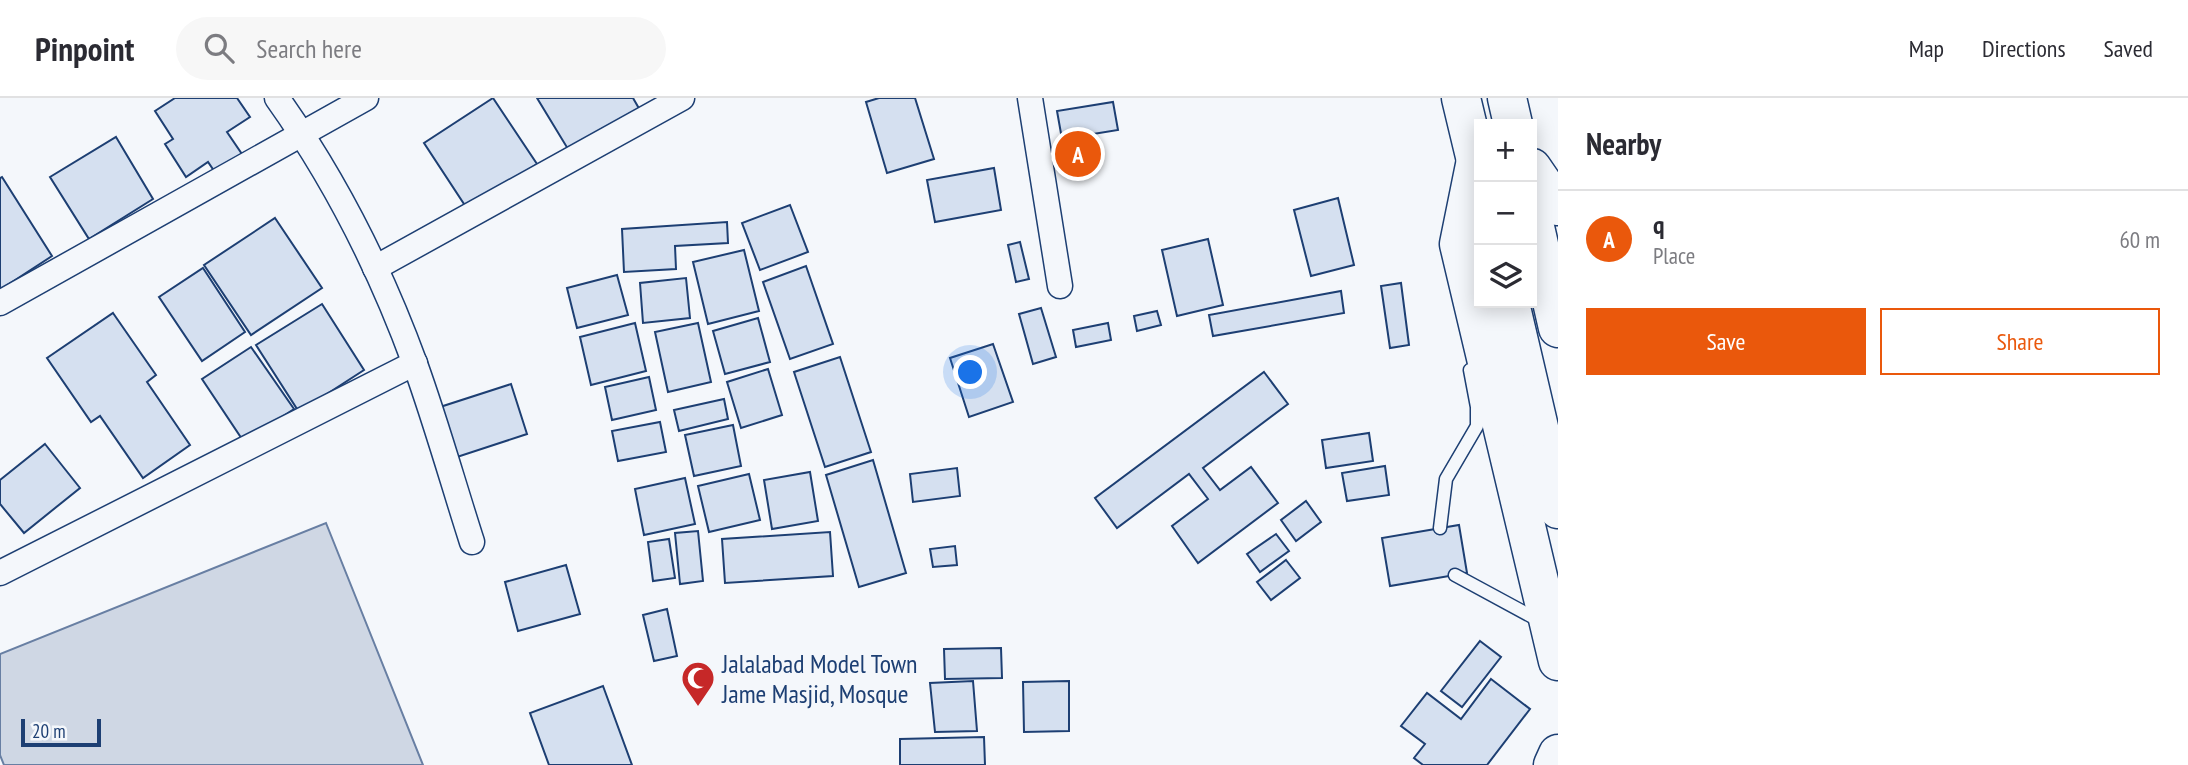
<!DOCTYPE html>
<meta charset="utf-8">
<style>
body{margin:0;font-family:"PT Sans Narrow",sans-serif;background:#f7f7f7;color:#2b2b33}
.controls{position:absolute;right:21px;top:21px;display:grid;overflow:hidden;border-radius:0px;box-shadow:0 4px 18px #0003}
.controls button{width:63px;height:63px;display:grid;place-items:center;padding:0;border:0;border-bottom:2px solid #e1e1e2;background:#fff;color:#2b2b33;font:35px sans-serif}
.scale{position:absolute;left:21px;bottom:18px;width:80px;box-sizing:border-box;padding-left:7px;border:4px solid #1d3f73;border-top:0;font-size:19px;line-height:24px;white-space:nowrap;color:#1d3f73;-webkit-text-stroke:5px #f4f7fb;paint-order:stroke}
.you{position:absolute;left:971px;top:275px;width:24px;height:24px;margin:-18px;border:5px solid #fff;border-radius:50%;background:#1a73e8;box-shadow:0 0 0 10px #1a73e833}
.badge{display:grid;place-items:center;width:46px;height:46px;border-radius:50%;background:#ea580c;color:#fff;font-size:23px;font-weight:700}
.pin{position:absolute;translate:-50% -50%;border:4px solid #fff;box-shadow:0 2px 7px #0006}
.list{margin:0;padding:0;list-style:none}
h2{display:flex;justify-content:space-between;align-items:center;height:91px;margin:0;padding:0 28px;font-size:30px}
h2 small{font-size:23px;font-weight:400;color:#7c7c81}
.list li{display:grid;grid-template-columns:46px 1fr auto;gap:21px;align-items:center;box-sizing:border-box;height:98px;padding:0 28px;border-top:2px solid #e1e1e2}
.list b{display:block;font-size:26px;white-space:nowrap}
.list p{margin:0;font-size:23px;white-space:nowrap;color:#7c7c81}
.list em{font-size:23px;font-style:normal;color:#7c7c81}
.actions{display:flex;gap:14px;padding:21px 28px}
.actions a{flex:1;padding:16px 0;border:2px solid #ea580c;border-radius:0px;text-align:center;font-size:24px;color:#ea580c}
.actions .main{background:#ea580c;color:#fff}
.icon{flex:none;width:38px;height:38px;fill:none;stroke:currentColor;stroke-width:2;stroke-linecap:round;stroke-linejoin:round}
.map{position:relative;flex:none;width:1558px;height:667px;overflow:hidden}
header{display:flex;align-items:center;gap:42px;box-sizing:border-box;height:98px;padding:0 35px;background:#fff;border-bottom:2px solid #e1e1e2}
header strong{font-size:33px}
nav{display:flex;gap:38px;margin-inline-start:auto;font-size:24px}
.search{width:490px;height:63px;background:#f7f7f7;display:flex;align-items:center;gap:18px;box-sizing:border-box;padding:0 24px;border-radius:38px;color:#7c7c81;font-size:26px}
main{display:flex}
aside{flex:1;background:#fff}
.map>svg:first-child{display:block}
.water{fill:#cfd7e4;stroke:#687fa3;stroke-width:2}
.building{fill:#d5e0f0;stroke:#1d3f73;stroke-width:2}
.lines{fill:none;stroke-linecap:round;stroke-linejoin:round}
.lane-casing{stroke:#1d3f73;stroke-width:15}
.street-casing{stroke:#1d3f73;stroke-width:27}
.highway-casing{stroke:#1d3f73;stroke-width:41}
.lane{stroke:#f4f7fb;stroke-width:12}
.street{stroke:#f4f7fb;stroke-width:24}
.highway{stroke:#f4f7fb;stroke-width:38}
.labels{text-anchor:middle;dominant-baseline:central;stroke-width:5;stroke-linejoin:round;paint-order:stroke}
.poi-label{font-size:26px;fill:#1d3f73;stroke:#f4f7fb;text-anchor:start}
</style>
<header>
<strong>Pinpoint</strong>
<div class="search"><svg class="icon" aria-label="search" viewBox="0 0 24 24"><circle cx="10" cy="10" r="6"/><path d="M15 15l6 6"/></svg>Search here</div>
<nav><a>Map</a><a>Directions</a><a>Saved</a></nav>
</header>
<main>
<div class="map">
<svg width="1558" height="667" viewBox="0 0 1558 667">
<rect width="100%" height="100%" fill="#f4f7fb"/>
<path class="water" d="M326,425L423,667H4L0,657V556Z"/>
<g class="building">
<path d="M175,0H237L250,19L227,34L246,62L219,80L208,64L186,79L165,46L173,41L155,13Z"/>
<path d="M493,0L537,66L468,112L424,45Z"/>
<path d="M537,0H633L641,14L571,56Z"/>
<path d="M879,0H915L934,61L887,75L866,4Z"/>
<path d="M1113,4L1118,32L1062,41L1057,13Z"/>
<path d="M116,39L153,101L89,141L50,79Z"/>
<path d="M1080,43L1086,68L1075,69L1069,44Z"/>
<path d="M994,70L1001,112L935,124L927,82Z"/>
<path d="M2,79L52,158L0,192V80Z"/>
<path d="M1338,100L1354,167L1311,178L1294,112Z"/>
<path d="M790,107L808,154L760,172L742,125Z"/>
<path d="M275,120L322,190L251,237L204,167Z"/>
<path d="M727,124L728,145L675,148L676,171L624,174L622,131Z"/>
<path d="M1208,141L1223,207L1177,218L1162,152Z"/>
<path d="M1020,144L1029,181L1016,184L1008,147Z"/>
<path d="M744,152L759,213L708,226L693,164Z"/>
<path d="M806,168L833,246L790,261L763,184Z"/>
<path d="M203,170L245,234L202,263L159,199Z"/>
<path d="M617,177L628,217L577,230L567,190Z"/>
<path d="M686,180L690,220L643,225L640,185Z"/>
<path d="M1401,185L1409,247L1390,250L1381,188Z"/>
<path d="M1341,193L1344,215L1213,238L1209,217Z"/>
<path d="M322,206L364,272L299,314L256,247Z"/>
<path d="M1041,210L1056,259L1033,266L1019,216Z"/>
<path d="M1157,213L1161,227L1137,233L1134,218Z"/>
<path d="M113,215L156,277L147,284L190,347L143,380L100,318L91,324L47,260Z"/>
<path d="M758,220L770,264L725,276L713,233Z"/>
<path d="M635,225L646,273L591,287L580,239Z"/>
<path d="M698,225L711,284L668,294L655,234Z"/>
<path d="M1108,225L1111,242L1076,249L1073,232Z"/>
<path d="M993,246L1013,304L969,319L950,260Z"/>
<path d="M251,249L294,311L244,344L202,281Z"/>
<path d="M840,259L871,354L825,369L794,274Z"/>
<path d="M768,271L782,317L741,330L727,284Z"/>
<path d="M1264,274L1288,306L1203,370L1220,392L1251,369L1278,405L1198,465L1172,428L1208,401L1189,376L1117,430L1095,400Z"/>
<path d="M649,279L656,312L612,322L605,289Z"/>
<path d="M511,286L527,336L454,360L437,310Z"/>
<path d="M724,301L728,321L679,333L674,312Z"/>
<path d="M660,324L666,354L618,363L612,333Z"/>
<path d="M733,327L741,368L694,378L685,337Z"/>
<path d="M1369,335L1373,363L1326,370L1322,342Z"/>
<path d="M45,346L80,390L24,435L0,406V382Z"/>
<path d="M873,362L906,475L859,489L826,377Z"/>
<path d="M1385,368L1389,397L1347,403L1342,375Z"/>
<path d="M957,370L960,398L913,404L910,376Z"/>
<path d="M810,374L818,423L772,431L764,382Z"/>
<path d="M749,376L760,422L709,434L698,388Z"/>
<path d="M685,380L695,426L644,437L635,391Z"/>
<path d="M1306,403L1321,424L1296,443L1281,422Z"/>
<path d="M1459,427L1467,475L1390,488L1382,440Z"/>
<path d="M698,433L703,483L680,486L675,435Z"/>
<path d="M830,434L833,478L725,485L722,441Z"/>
<path d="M1276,436L1289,453L1260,474L1247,456Z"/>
<path d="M669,441L675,480L653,483L648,444Z"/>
<path d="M955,448L957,467L933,469L930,451Z"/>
<path d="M1286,462L1300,480L1271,502L1257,484Z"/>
<path d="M566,467L580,516L518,533L505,484Z"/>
<path d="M667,511L677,558L654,563L643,517Z"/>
<path d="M1480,543L1501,559L1462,609L1441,593Z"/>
<path d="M1001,550L1002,580L945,581L944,551Z"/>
<path d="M1491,581L1530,611L1487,667H1423L1414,660L1425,646L1401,628L1427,595L1461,621Z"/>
<path d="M973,583L977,633L935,634L930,585Z"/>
<path d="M1069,583V633L1024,634L1023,584Z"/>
<path d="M603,588L632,667H549L530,615Z"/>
<path d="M984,639L985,667H900V641Z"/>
</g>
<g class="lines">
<defs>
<g id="lane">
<path d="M1440,430L1446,381L1477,328V309L1470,272"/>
<path d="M1455,477L1540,523"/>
</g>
<g id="street">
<path d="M277,0C334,80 381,173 415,266C436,324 453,385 472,444"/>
<path d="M1030,0L1060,188"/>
<path d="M375,170L682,0"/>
<path d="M0,205L366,0"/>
<path d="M0,475L415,265"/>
</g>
<g id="highway">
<path d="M1461,0L1479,75"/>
<path d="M1507,0L1513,26"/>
<path d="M1476,62L1459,146L1558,563"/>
<path d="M1532,70L1558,108"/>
<path d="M1532,116L1558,230"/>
<path d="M1510,205L1558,411"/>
<path d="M1553,667L1558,656"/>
</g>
</defs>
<use href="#lane" class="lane-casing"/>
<use href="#street" class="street-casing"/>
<use href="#highway" class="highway-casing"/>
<use href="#lane" class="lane"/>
<use href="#street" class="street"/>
<use href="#highway" class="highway"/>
</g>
<defs>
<symbol id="mosque-pin" viewBox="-11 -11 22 30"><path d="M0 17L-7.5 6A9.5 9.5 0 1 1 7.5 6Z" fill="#c62828" stroke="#f4f7fb"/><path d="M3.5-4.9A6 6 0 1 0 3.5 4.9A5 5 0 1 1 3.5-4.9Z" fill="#fff"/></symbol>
</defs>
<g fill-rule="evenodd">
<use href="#mosque-pin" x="679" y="561" width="38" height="52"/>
</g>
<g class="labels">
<g class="poi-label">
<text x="722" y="565">Jalalabad Model Town<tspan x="722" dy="30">Jame Masjid, Mosque</tspan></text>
</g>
</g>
</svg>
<div class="controls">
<button>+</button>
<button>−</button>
<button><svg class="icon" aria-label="layers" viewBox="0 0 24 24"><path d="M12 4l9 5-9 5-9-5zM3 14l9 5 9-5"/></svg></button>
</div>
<div class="scale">20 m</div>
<div class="you"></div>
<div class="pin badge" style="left:1078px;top:56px">A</div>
</div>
<aside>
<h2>Nearby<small></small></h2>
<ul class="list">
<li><span class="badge">A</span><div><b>q</b><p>Place</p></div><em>60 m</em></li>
</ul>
<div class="actions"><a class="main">Save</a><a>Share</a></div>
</aside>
</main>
